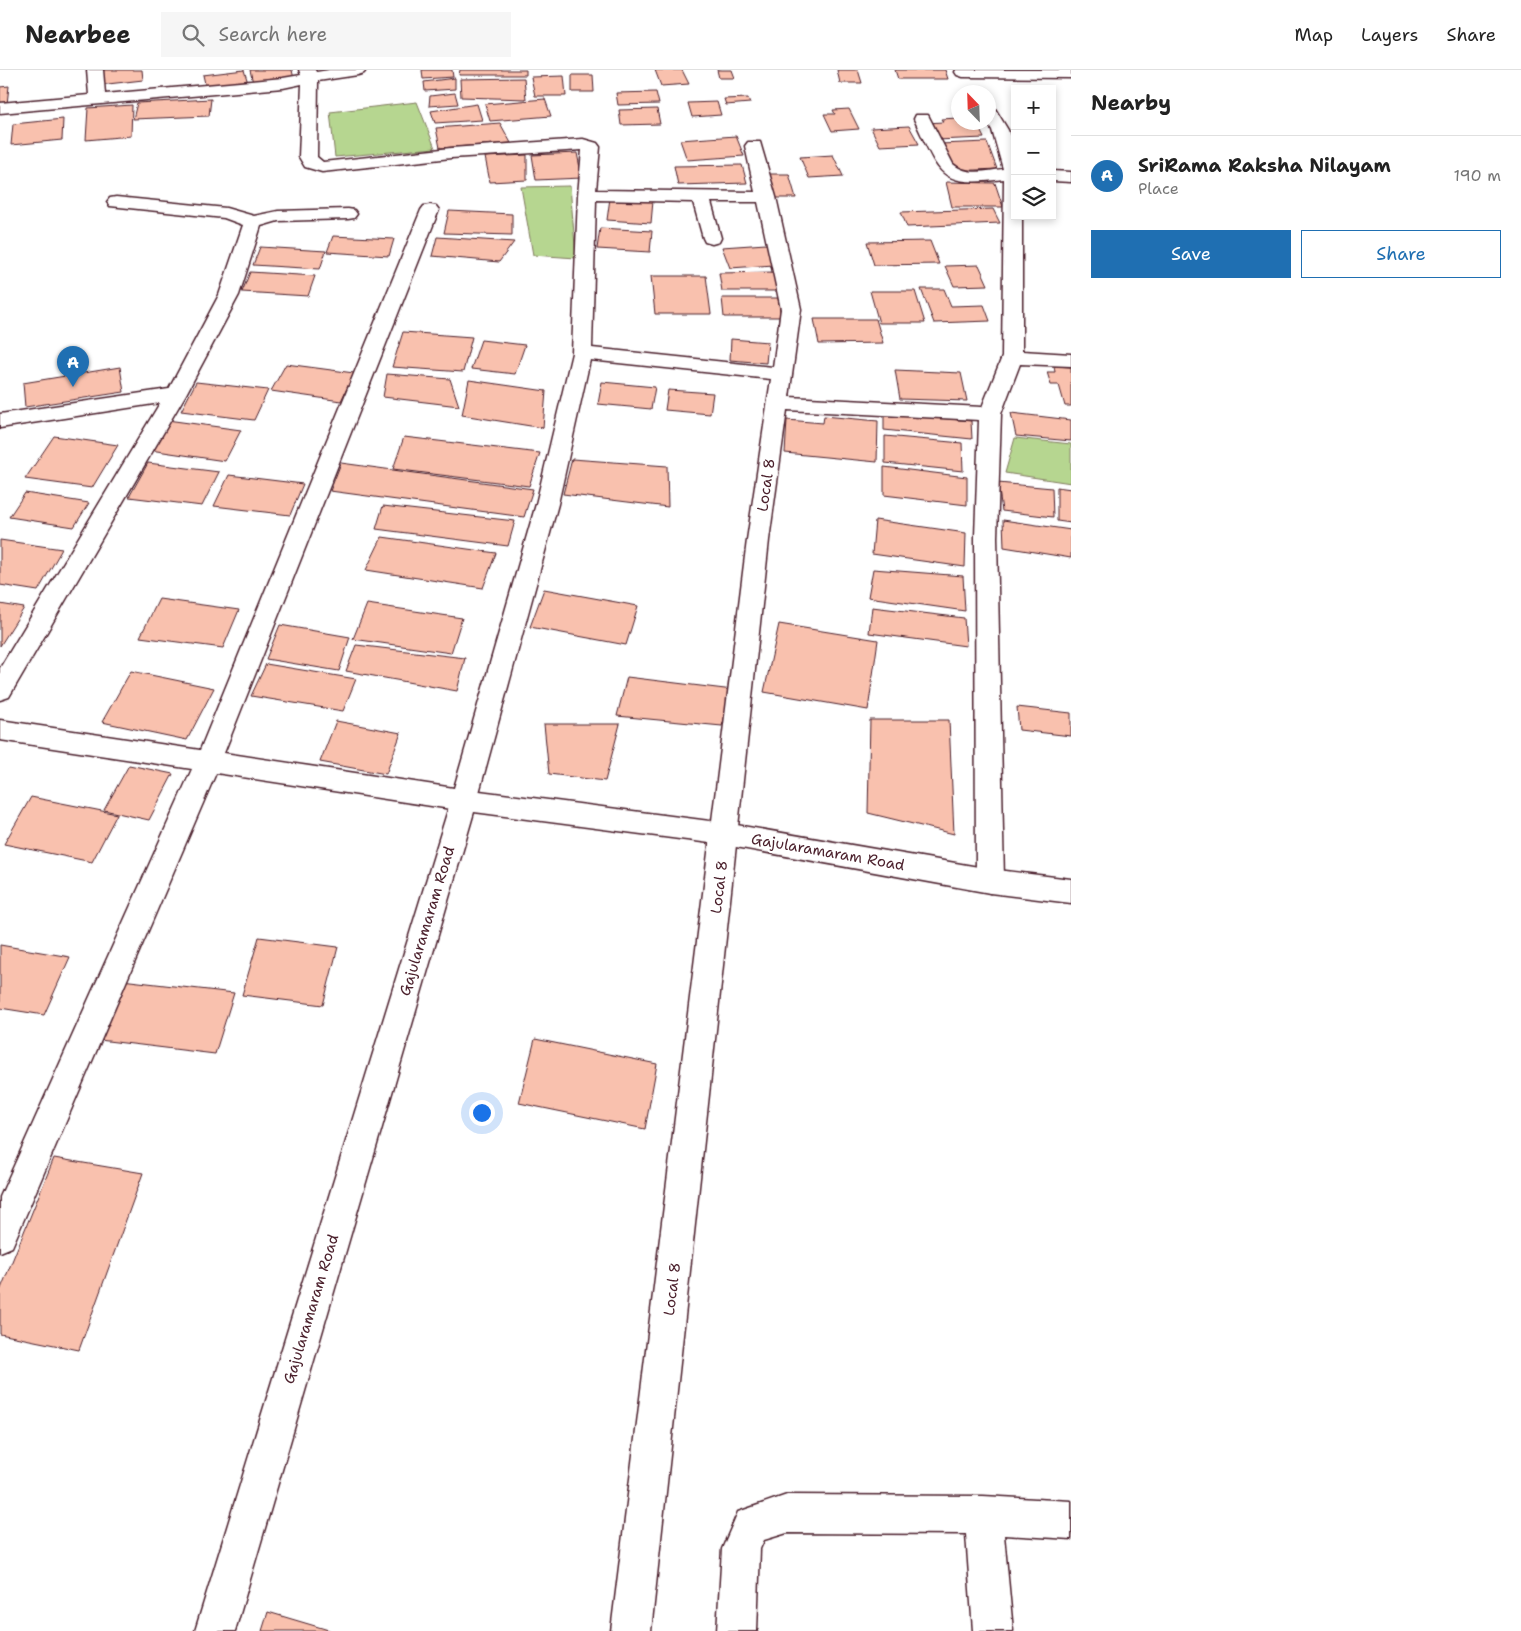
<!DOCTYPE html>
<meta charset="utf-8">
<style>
body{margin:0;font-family:"Shantell Sans",sans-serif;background:#f6f6f6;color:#222}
.controls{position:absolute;right:15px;top:15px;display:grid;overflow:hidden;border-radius:0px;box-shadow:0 2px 8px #0003}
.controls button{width:45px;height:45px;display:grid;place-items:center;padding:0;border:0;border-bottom:1px solid #e0e0e0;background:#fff;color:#222;font:25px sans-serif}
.compass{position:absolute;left:951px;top:15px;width:45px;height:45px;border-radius:50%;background:#fff;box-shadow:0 2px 8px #0003;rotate:337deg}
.you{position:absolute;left:481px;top:1042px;width:18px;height:18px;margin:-12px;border:4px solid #fff;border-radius:50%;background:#1a73e8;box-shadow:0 0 0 8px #1a73e833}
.badge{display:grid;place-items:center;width:32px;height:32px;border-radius:50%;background:#1f6fb2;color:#fff;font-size:16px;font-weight:700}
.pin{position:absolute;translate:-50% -41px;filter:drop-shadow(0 1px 2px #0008)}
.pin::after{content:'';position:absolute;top:26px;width:18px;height:15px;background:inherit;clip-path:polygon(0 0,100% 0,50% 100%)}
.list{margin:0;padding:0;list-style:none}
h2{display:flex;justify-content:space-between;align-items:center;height:65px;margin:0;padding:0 20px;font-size:21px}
h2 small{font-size:16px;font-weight:400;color:#767676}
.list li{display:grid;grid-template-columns:32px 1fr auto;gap:15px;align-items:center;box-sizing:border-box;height:80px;padding:0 20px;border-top:1px solid #e0e0e0}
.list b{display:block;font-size:19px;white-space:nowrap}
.list p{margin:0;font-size:16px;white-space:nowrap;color:#767676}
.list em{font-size:16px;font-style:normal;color:#767676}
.actions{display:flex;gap:10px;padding:15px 20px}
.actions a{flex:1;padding:11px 0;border:1px solid #1f6fb2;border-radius:0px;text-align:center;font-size:18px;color:#1f6fb2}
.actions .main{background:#1f6fb2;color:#fff}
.icon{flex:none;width:28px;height:28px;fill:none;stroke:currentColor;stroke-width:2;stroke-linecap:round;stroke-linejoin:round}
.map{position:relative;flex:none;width:1071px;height:1561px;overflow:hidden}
header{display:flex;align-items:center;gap:30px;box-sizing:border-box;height:70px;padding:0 25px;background:#fff;border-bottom:1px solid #e0e0e0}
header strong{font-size:24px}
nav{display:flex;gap:28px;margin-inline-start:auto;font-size:18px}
.search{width:350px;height:45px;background:#f6f6f6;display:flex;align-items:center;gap:12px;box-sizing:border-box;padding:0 18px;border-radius:0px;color:#767676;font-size:19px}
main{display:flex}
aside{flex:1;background:#fff}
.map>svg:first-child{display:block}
.green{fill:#b6d690;stroke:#807a5e}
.building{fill:#f9c1ae;stroke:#4a1f2b}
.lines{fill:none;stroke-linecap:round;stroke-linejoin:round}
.minor-casing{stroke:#4a1f2b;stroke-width:3}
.secondary-casing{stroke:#4a1f2b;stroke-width:3}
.minor{fill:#fff;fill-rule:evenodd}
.secondary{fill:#fff;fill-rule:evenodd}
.labels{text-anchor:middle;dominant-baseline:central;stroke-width:4;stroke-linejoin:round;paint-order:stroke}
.street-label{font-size:15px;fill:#4a1f2b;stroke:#fff}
</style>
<header>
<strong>Nearbee</strong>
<div class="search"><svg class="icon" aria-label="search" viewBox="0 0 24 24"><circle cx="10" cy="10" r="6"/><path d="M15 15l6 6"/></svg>Search here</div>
<nav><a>Map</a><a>Layers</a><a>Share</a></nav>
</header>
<main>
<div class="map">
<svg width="1071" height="1561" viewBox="0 0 1071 1561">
<rect width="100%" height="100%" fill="#fff"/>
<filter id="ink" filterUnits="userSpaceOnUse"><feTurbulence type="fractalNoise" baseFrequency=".02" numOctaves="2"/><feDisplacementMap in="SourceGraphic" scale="10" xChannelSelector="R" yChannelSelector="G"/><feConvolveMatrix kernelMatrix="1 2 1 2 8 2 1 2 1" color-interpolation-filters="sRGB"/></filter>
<g filter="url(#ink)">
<g class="green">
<path d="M417,32L435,78L335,87L330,42Z"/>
<path d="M570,116L576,188L533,185L521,117Z"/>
<path d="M1015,368L1071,374V413L1005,403Z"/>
</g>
<g class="building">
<path d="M98,0H142L143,10L99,15Z"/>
<path d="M244,0L248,13L206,18L203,5Z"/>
<path d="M250,0H292L294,9L253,13Z"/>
<path d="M422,0H452L453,7L423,9Z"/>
<path d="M460,0H526V5H459Z"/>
<path d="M655,0H682L689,14L661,16Z"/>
<path d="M717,0H732L735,8H719Z"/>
<path d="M837,0H858L862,13H840Z"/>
<path d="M895,0H945L948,9H898Z"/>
<path d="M572,5H593L594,22H572Z"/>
<path d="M564,6L566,26H535L531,7Z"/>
<path d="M455,8V19L425,21L424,12Z"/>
<path d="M524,8L526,29L461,27L460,9Z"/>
<path d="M9,16L7,34L0,35V17Z"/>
<path d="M656,22L659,34L618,35L616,23Z"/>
<path d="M455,23L458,34L429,36L430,26Z"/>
<path d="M748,28L750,33L726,35L724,29Z"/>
<path d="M211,29L209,46L133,49L137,33Z"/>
<path d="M545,29L551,46L490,51L485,34Z"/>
<path d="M717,32L721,45L692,47L688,33Z"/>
<path d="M477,34L482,50L435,53L431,41Z"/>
<path d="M132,35L131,66L86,70L88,38Z"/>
<path d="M657,39L660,54L621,55L619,40Z"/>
<path d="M849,39L859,59L832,61L824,44H835L833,40Z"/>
<path d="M958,48V52H976L984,68L936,70L927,53L943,52L941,49Z"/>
<path d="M63,49L62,70L11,75L13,54Z"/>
<path d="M500,53L511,73L440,78L436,58Z"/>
<path d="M909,56L919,74L880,76L871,58Z"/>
<path d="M736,66L744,86L687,90L680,70Z"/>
<path d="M987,72L997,99L955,101L940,74Z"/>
<path d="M577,83L582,108L536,110L532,85Z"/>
<path d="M527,85V110L490,112L485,87Z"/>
<path d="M833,85L843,106L809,108L800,87Z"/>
<path d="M742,95L747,113L678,115L674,96Z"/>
<path d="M767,104H789L796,128H773Z"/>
<path d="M946,112L995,113L1003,137H952Z"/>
<path d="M610,128L653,131L651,153L607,150Z"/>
<path d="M993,139L1000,153L907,157L901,142Z"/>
<path d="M449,141L512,144V165L444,163Z"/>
<path d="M600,158L652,161L650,182L597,179Z"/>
<path d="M333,166L394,169L389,186L327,182Z"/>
<path d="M437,167L514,172L499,192L432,186Z"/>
<path d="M930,171L939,194L874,195L867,172Z"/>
<path d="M766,174L774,195L730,198L722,177Z"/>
<path d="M260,177L326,181L320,199L253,195Z"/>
<path d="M979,195L988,215L954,216L945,196Z"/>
<path d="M250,202L315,206L308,226L242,222Z"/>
<path d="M775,202L779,221H722L719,203Z"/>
<path d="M651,206H706L711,244H655Z"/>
<path d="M921,219H944L951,236L984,235L990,251L934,253Z"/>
<path d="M870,221H915L925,253H879Z"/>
<path d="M722,228H778L781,247H724Z"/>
<path d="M814,249H876L883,273L819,274Z"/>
<path d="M403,262L472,267L463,302L392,297Z"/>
<path d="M731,269L768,272L766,293L730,290Z"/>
<path d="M481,270L525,275L515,304L471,299Z"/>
<path d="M286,294L354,303L341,331L271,321Z"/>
<path d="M1054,296L1071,297V336H1065L1059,315H1051L1047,302H1055Z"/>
<path d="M120,297L124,322L25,337L23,313Z"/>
<path d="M895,300L961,303L967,331L900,329Z"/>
<path d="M387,304L450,309L459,336L383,327Z"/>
<path d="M469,310L546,321L543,358L462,345Z"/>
<path d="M196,312L268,320L254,350L181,341Z"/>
<path d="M602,312L655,317L651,339L598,334Z"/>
<path d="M668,320L713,323L710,344L665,340Z"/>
<path d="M884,343L971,351L972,369L884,360Z"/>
<path d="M1011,343L1071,350V371L1016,366Z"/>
<path d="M824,346L878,351L877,392L785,383L787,350L823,353Z"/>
<path d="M167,350L241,360L225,391L150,380Z"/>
<path d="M54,366L118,375L92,418L25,409Z"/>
<path d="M885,366L962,373L963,401L885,393Z"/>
<path d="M404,367L540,383L529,416L393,399Z"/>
<path d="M572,389L667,396L668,437L563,424Z"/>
<path d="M148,393L219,402L202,436L129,427Z"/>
<path d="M341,393L533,419L524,447L330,421Z"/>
<path d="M884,397L967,407V435L884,425Z"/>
<path d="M229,405L303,414L290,445L214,436Z"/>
<path d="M998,413L1052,418L1053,447L1002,441Z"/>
<path d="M1057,417L1071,419V453L1057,451Z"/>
<path d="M25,423L89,433L74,457L9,447Z"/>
<path d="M383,436L515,451L508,476L376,459Z"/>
<path d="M875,450L966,463L965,497L872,484Z"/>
<path d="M1003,450L1071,460V488L1004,477Z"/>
<path d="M382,467L496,483L483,518L366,500Z"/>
<path d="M0,470L62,479L38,521L0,515Z"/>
<path d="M873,499L963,506L965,541L868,527Z"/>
<path d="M544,519L638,536L626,575L530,557Z"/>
<path d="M159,529L239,540L223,578L140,567Z"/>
<path d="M0,534L24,538L0,576Z"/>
<path d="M367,534L462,548L451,583L353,569Z"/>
<path d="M872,537L964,548L966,576L869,563Z"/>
<path d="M779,554L878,570L868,640L764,622Z"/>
<path d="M280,555L350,567L339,601L266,589Z"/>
<path d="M356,575L465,588L457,621L346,601Z"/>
<path d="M266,594L356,609L343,641L251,626Z"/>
<path d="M131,601L214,618L187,670L102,652Z"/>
<path d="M627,607L733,620L722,656L617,646Z"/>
<path d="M1017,637L1071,643V666L1019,660Z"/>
<path d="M870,650H949L954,764L868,743Z"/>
<path d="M336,651L401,663L386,704L320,692Z"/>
<path d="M544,654H620L605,711L549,704Z"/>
<path d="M129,695L173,704L149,750L104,740Z"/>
<path d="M31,727L117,744L92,792L4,774Z"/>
<path d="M259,867L338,877L323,935L242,925Z"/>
<path d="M0,875L70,887L44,945L0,938Z"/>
<path d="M113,909L234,923L215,984L91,969Z"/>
<path d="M535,969L657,994L645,1059L519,1033Z"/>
<path d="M54,1088L143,1103L79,1280L0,1264V1221Z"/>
<path d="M268,1542L332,1561H262Z"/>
</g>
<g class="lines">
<defs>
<g id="minor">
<path d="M87,0H103L105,24L283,8L301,5L299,0H315L316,2L329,0H366L364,3L358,5L318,11L317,87L323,92L451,78L583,69L597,73L600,77L596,120L755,122L745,76L748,72H760L776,127L801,239L789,327L982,337L1002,287L1004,109C937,118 940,103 914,49L916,45H928L953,94C967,106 986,101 1003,99L992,60L987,52H988V36L994,37L1008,60L1015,80V146H1022V281L1071,284V296L1020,294L1001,344L997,467L1004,811L1000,819L990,823L980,819L976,811L975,467L979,350L787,340L769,470L651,1561H611L747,470L771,309L590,290L558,434L477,730L473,738L464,741L216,703L12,1177L0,1182V1127L192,699L0,670V650L200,680L421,140L424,136L430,135L436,136L439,140L224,683L454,718L536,434L572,283L578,125L582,80L451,88L322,102L305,97L299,87L302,14L283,18L0,43V33L89,25ZM596,130L693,132L703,168L705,172L712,174L719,172L721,168L711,132H758L781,239L773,297L592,278Z"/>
<path d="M956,0H1071V8L963,7L957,5L955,2Z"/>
<path d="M1052,101L1071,102V112L1052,111Z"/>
<path d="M116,127L226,138L254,146L278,141L348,139L354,140L357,144L354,148L348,149L278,151L261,156L239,225L186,324L9,627L0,630V598L160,333L0,358V344L169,319L219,225L243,155L224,148L110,136L107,132L110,128Z"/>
<path d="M787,1425L983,1426L1071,1431V1469L1004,1465L1013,1561H973L966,1464L787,1463L764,1470L760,1479L757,1561H717L722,1479L738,1442Z"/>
</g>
<path id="secondary" d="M464,719L725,753L990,799L1071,809V833L990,823L725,775L474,742L235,1561H195L451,730L455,722Z"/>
</defs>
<use href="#minor" class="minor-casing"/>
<use href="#secondary" class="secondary-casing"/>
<use href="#minor" class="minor"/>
<use href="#secondary" class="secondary"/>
</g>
</g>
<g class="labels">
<g class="street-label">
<text transform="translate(766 415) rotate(-82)">Local 8</text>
<text transform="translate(828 782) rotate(10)">Gajularamaram Road</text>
<text transform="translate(719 817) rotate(-83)">Local 8</text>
<text transform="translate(427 851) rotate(-73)">Gajularamaram Road</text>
<text transform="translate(672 1219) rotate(-83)">Local 8</text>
<text transform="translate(311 1239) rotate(-73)">Gajularamaram Road</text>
</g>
</g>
</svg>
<div class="controls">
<button>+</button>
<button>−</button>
<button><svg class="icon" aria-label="layers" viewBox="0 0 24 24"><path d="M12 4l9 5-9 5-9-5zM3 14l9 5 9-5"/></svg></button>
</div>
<svg class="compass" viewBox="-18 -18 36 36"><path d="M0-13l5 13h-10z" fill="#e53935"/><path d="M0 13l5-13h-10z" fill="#767676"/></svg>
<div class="you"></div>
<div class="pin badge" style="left:73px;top:317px">A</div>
</div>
<aside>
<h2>Nearby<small></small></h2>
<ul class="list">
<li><span class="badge">A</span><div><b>SriRama Raksha Nilayam</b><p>Place</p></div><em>190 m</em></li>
</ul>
<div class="actions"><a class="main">Save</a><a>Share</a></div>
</aside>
</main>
